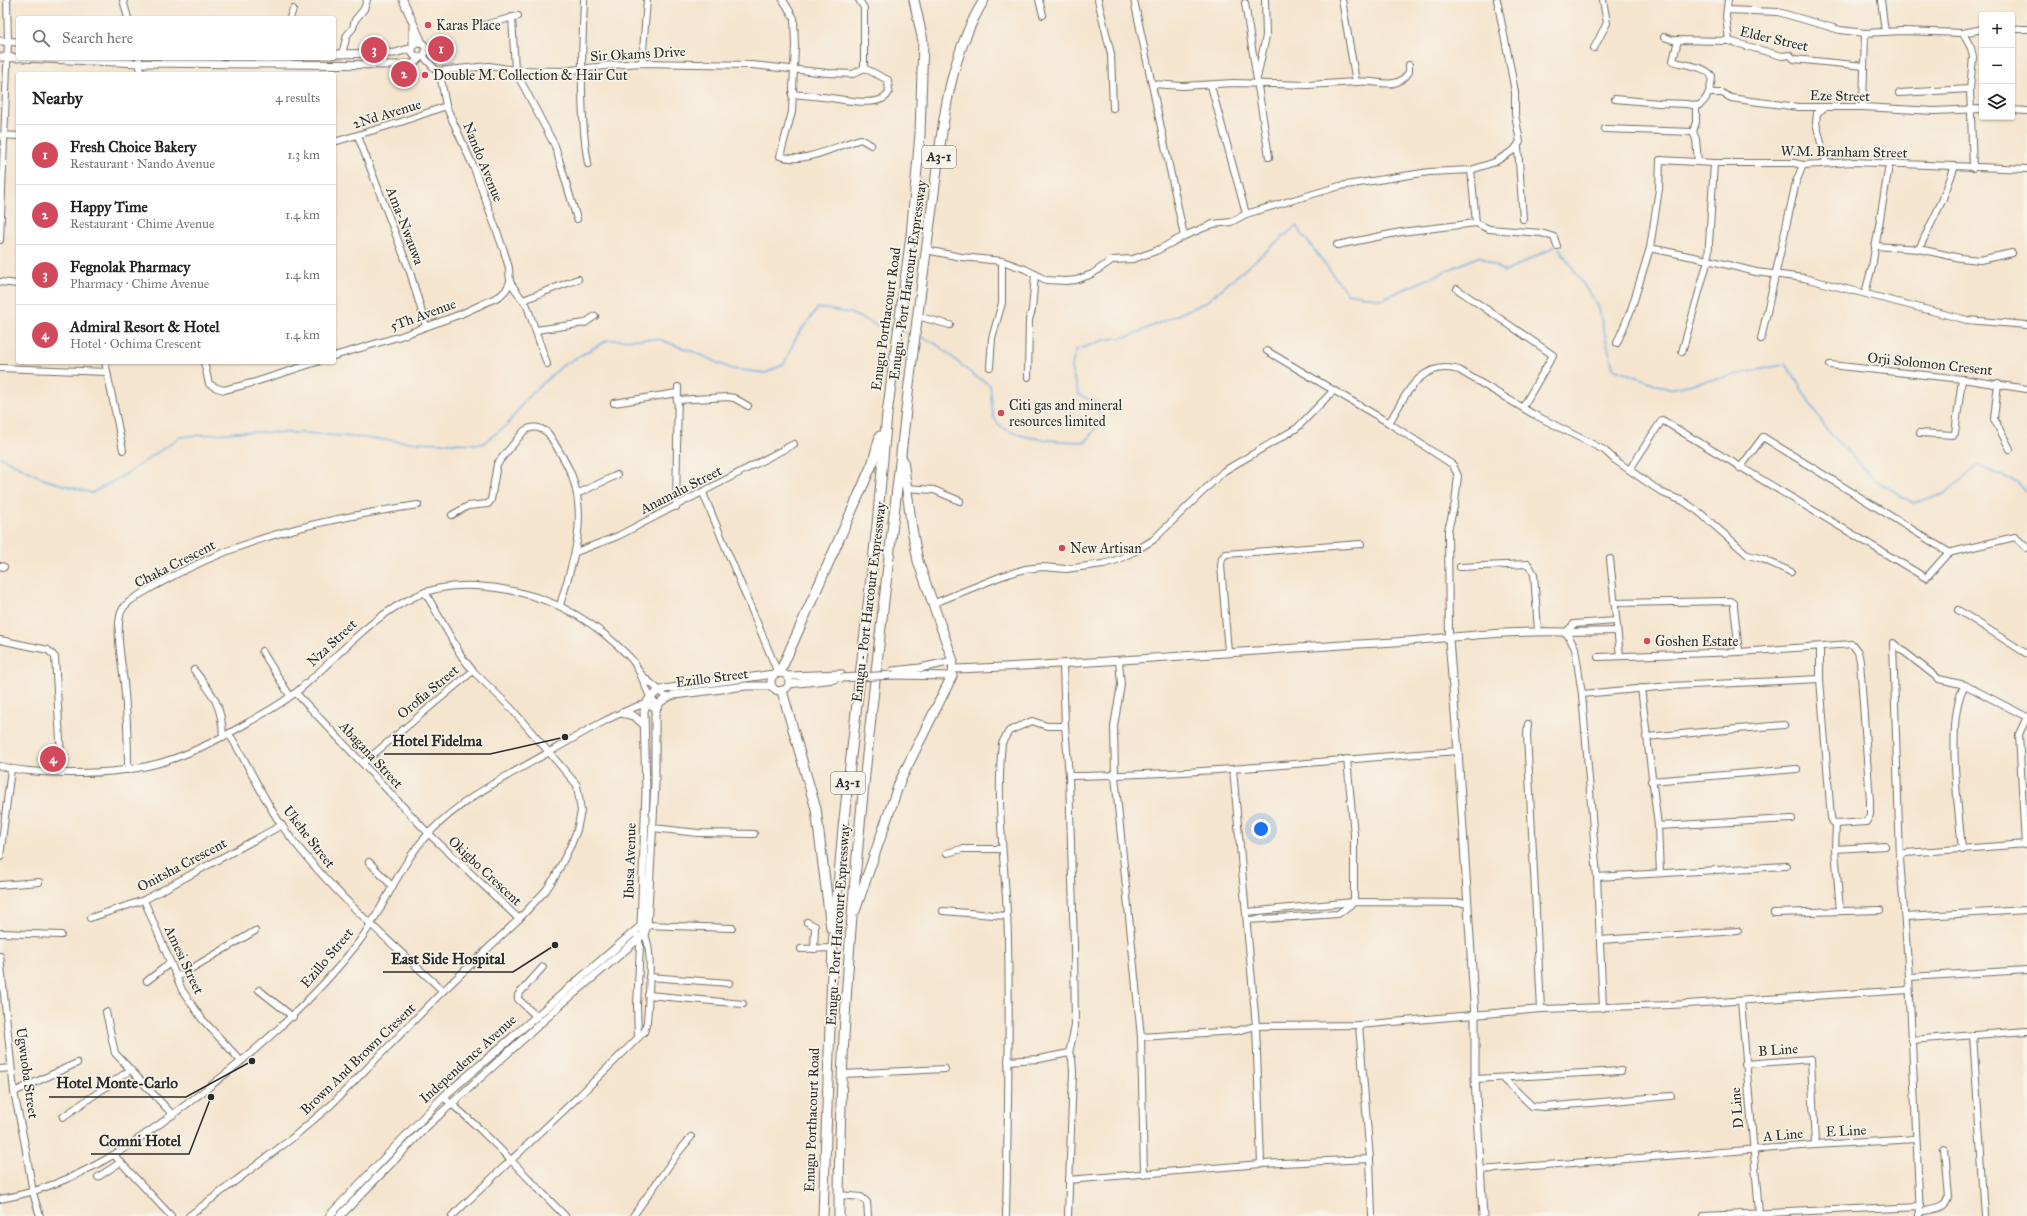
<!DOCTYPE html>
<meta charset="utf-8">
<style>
body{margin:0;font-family:"IM FELL Great Primer",serif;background:#f6f6f6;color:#222}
.controls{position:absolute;right:12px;top:12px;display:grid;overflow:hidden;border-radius:4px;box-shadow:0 1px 3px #0004}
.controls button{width:36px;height:36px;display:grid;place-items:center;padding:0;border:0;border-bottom:1px solid #e0e0e0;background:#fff;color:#222;font:20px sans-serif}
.you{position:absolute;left:1261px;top:829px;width:14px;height:14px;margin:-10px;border:3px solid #fff;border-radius:50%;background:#1a73e8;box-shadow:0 0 0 6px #1a73e833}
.badge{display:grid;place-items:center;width:26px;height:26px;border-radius:50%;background:#d1495b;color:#fff;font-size:13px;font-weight:700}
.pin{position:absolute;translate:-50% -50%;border:2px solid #fff;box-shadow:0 1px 4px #0006}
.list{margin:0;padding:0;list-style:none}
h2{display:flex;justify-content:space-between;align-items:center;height:52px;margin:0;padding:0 16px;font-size:17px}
h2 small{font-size:13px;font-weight:400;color:#767676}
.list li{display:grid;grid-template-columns:26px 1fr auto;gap:12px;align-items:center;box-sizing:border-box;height:60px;padding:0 16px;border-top:1px solid #e0e0e0}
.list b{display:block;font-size:15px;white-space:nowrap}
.list p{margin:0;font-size:13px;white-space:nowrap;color:#767676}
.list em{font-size:13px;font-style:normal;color:#767676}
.icon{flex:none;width:22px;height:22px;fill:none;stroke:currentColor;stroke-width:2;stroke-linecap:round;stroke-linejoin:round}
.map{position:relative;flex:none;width:2027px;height:1216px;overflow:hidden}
.search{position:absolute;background:#fff;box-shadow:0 1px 3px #0004;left:16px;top:16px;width:320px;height:44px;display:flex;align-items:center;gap:10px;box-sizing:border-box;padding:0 14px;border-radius:4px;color:#767676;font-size:15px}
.panel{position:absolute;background:#fff;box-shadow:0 1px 3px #0004;left:16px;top:72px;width:320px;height:292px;border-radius:4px}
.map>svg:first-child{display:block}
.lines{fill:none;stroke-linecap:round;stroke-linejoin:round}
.stream{stroke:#72b1e5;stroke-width:1.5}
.minor-casing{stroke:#726c64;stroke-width:8}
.major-casing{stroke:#726c64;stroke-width:9}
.highway-casing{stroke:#726c64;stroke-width:11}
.minor{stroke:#fff;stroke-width:6}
.major{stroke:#fff;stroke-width:7}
.highway{stroke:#fff;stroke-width:9}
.major-bridge-casing{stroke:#726c64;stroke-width:9;stroke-linecap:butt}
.major-bridge{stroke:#fff;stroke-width:7}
.poi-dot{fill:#d1495b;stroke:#f7f3e8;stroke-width:1.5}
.labels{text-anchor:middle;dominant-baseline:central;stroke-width:3.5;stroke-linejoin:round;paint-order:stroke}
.shield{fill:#f7f3e8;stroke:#686764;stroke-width:1}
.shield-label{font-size:13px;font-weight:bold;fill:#2b2b2b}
.poi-label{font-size:14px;fill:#2b2b2b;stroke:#f7f3e8;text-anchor:start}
.street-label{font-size:14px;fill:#2b2b2b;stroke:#f7f3e8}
.leader{fill:none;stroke:#2b2b2b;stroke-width:1.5}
.callout-dot{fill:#2b2b2b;stroke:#f7f3e8;stroke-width:1.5}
.callout-label{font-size:15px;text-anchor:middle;font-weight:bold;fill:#2b2b2b;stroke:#f7f3e8;stroke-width:3.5;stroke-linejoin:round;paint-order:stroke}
</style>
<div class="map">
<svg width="2027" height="1216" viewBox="0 0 2027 1216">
<rect width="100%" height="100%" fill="#f7f3e8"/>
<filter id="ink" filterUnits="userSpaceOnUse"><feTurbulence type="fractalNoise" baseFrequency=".025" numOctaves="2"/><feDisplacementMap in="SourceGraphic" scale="8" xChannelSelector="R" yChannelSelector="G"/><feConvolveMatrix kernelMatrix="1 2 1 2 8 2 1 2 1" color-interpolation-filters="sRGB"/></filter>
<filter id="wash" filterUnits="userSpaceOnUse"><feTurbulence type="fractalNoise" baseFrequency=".012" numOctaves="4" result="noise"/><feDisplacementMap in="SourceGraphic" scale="16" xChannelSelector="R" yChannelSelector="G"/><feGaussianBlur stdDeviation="0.9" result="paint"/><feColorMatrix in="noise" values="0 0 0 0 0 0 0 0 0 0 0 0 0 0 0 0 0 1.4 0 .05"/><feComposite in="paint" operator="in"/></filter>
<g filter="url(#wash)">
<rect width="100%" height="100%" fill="#f5e5cf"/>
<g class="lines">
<g class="stream">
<path d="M1559,248L1598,306L1613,368L1669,389L1786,364L1827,430L1874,479L1913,503L1944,494L1978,466L2017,482L2027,493"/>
<path d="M901,331L911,334"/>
<path d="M918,336C941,342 953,360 971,373C977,378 984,381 990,385C991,391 992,414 994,418C1005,441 1064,441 1086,442L1101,419L1098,403L1079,395L1071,369L1076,350L1105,340L1130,336L1206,302L1296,226L1347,293L1382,299L1480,256L1505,272L1556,246"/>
<path d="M0,457L46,480L92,493L126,474L180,437L238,432L305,433L410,442L482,444L507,425L527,398L562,366L608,340L658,339L697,353L731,369L766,373L784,364L797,336L818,308L850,313L874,324L895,330"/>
</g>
</g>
</g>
<g filter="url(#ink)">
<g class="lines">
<defs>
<g id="minor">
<path d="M123,0L128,18"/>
<path d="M584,0C582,55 579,110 588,164"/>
<path d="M783,0L794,18L795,46L792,112L780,156C805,165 836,145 861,139L871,145"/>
<path d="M1039,0L1043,15"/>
<path d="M1098,0L1111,54L1113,108"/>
<path d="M1134,0L1184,236"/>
<path d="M1342,0L1356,82C1375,78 1396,93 1409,72V65"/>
<path d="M1728,0L1726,16L1729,41"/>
<path d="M1881,0L1885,32"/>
<path d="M1245,3L1269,157"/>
<path d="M1727,10L1778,12L1840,30L1865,33L1902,31L1963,33L1982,29"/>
<path d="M512,17L515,70L555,146L577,219"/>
<path d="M290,18L293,9"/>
<path d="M484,25L518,16"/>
<path d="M2012,29H2027"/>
<path d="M1963,33L1971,48L1973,57L1970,89L1973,168"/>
<path d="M1664,37L1673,40L1729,41L1782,56L1790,55L1794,59L1864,66"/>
<path d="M1678,40L1673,61C1686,66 1703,65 1712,76C1711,89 1708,101 1696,107V122L1693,132L1696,139L1698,162"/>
<path d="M1594,48L1607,23L1603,0"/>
<path d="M342,54L347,35L353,28L355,20L364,9L367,0"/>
<path d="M139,58L141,74"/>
<path d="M642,63L647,0"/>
<path d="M437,71L489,66L515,70L563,71L613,65L642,63L752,65L828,73L853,74L864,68V8L859,0"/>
<path d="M1257,78L1266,36L1265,0"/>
<path d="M1152,84L1183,86L1233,83L1308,85L1356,82"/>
<path d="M1211,86L1246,214"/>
<path d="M1710,93H1722L1731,98L1751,101L1798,107H1863L1934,111L1982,109"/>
<path d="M1899,93L1970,89"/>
<path d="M792,94C802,95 813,96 823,97C838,98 882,110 889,92L888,80L864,68"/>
<path d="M1615,99L1659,103L1687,104L1698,106"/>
<path d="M1863,107L1865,33"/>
<path d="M1824,108L1817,113L1816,123L1826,163"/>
<path d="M2012,110L2027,111"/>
<path d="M1605,129L1693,132"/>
<path d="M2,135L18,136"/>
<path d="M358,136L410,272L426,326"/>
<path d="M334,142L401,122L446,106"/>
<path d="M1518,147L1523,219"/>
<path d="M1955,166L1942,201L1919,249L1960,258L1980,260L2012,253"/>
<path d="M1471,170L1476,223"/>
<path d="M0,240L8,42L7,0"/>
<path d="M1337,245L1401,232L1476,223L1489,229L1541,233L1554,237L1557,246"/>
<path d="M1875,246L1919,249"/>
<path d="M1650,248L1708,260L1756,272L1804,278L1967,320L2027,325"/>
<path d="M926,250L961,257L1002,261L1025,269L1046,280L1066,281L1076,280L1092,274L1112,260L1133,259L1156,251L1184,236L1213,224L1231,222L1246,214L1340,186L1429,172L1471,170L1495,162L1514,150L1520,142L1515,114V92L1511,70L1497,0"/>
<path d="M0,282L18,284"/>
<path d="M510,282L527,306L547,364"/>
<path d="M1457,289L1553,355L1523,407"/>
<path d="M1865,293L1872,267L1889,165"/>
<path d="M523,300L578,279"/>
<path d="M917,316L950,325"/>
<path d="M536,330L585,323L595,316"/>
<path d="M1761,339L1796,182L1803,165"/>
<path d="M1617,343L1631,310L1650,248L1659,189L1660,160L1714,163H1794L1803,165L1853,162L2027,169"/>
<path d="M1267,351L1389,423L1453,465L1458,476L1455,503L1448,530L1449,639"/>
<path d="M1682,352L1708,260L1714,163"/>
<path d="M334,356L401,336L461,314L500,296L506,290L510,282L509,268L504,251L474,168L446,106L441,79L437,71L423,56"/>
<path d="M105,362L123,450"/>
<path d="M204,362L209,384L217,388L224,390L252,383L317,362"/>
<path d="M1830,365L1962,379L2027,389"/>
<path d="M990,367L992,338L1002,303V261"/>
<path d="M0,368L107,372"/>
<path d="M1028,377L1029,320L1032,310L1035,274"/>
<path d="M1998,383L1994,419L2010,449"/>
<path d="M677,400L728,397L734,398L748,406"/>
<path d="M614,403L677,393"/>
<path d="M1389,423C1406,395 1420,359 1459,370L1533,414L1604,450L1615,460L1654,487L1665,494L1683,501L1699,512L1748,555L1763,559L1791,572"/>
<path d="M1920,433L1953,435L1955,433L1962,379"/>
<path d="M1740,468L1763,437L1950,553"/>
<path d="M1630,469L1662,420L1926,578L1948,553L2015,537L2027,548"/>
<path d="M906,488L934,490L960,501"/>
<path d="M703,493L778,673"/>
<path d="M577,494L617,475"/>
<path d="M676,507L678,387"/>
<path d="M452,515L468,506L488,504L491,500L497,464L524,431C533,425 540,427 548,433C557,447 566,461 572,476C588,521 573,562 560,605"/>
<path d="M576,552L618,536L794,444"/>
<path d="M1610,559L1620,656"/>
<path d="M0,566L4,567"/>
<path d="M1460,567L1528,564L1534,574L1538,631"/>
<path d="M425,592L462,657L473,671L510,707L577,785L581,811L577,830L571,845L555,877L546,890L519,919L443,991"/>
<path d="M1614,603L1731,601L1734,603V607L1739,652"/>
<path d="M932,604L1002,576L1025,569L1043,567L1066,569L1103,564L1117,560L1135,551L1153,540L1224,471L1297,428L1333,391"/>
<path d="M1958,610L2027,654"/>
<path d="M1566,632L1575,648L1582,694L1597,877L1603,1008"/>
<path d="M1566,632L1574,624L1616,621"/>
<path d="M1566,632L1617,631"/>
<path d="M0,640L48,650L55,657L62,773"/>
<path d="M262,651L290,696"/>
<path d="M1228,652L1221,565L1222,558L1226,554L1361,544"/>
<path d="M1598,657L1739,652L1852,644L1858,652L1860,661L1870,801V815L1866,822L1836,824L1833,822L1831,818L1820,679V647"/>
<path d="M1119,661L1121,685L1114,726L1115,776L1141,1037L1144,1175"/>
<path d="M1063,665L1065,726L1069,776L1074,946L1075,1026L1069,1053L1072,1059L1073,1072L1068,1216"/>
<path d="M194,670C213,694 222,705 223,737"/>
<path d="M641,676L650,697L658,705"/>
<path d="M1641,688L1658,826L1660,873"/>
<path d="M296,693L428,833L519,919"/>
<path d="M1582,694L1670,686L1820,679"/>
<path d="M1528,724L1527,735L1541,1009"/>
<path d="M1646,737L1784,725"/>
<path d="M363,763L473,671"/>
<path d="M0,766C23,772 45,772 68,773C144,774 184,760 249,722C266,712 285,702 300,689C338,657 369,617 416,596C434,587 456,585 476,586C530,589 577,608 617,645C622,650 628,655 633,661C636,665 638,671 641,674C649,683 659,688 666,698"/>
<path d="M1233,769L1256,1026L1261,1164"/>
<path d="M128,770C128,741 127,712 124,683C122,663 116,635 120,616C122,602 142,594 153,587C237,538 322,519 418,505"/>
<path d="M1069,776C1199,775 1329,760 1458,751"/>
<path d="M1651,781L1797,769"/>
<path d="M1836,824L1835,849L1840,911"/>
<path d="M1658,826L1792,819"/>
<path d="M653,828L698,833L754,834"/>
<path d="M2025,845L2019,734L2027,717"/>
<path d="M1835,849L1885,846"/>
<path d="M1962,850C1959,812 1945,716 1965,685"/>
<path d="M947,853L962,849H1001"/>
<path d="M1901,855L1905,853L2027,844"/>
<path d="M0,857L11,769"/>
<path d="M369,862L392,886"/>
<path d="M1597,877L1786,866"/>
<path d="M0,885L39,882"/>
<path d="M144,900L182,990L202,1019L241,1061"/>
<path d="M943,911L1006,916"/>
<path d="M1247,912L1354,902L1467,903"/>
<path d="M1774,913L1880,910"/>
<path d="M1905,917L2027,910"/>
<path d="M90,918L144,900L282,825"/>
<path d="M1248,920L1338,914L1354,902V835L1347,759"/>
<path d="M807,922L815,926L814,949"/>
<path d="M644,925L732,928"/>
<path d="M0,933L61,935"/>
<path d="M637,935L640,945L637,1005L638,1037"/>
<path d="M1600,940L1738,931"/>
<path d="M801,949L833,948"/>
<path d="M0,956L14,1092L25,1145L33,1193L40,1216"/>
<path d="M177,977L255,931"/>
<path d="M649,977L729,983"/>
<path d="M1909,977L2027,970"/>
<path d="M147,981L170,963"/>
<path d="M259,990L293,1017"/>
<path d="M648,995L743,1004"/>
<path d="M1741,1001L1759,1213"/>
<path d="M106,1012L115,1053L173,1115"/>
<path d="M536,1016L518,999V995L543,967"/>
<path d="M1973,1035L1985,1216"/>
<path d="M1141,1037L1236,1031L1256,1026L1359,1025L1541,1009L1671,1005L1909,990"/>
<path d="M1911,1040L2027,1031"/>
<path d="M1008,1061L1039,1059L1069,1053"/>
<path d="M1745,1064L1811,1059L1815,1145L1916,1139"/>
<path d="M0,1069L11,1068"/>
<path d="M843,1074L945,1069"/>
<path d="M1475,1079L1621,1071"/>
<path d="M1504,1079L1532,1106L1544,1107L1671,1096"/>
<path d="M14,1092L77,1063"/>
<path d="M443,1097C487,1132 525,1176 565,1216"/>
<path d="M63,1117L130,1070"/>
<path d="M114,1155L171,1216"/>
<path d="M1370,1159L1372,1216"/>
<path d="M1480,1170L1815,1145"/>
<path d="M98,1177L121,1162"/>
<path d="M1068,1180L1261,1164L1370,1159L1359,1025"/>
<path d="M839,1195L861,1197L867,1202L868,1216"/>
<path d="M0,1199C77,1186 139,1141 200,1094C258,1050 313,1001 358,943C385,908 399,864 430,832C463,798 505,777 546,754C576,737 606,718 638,706L646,704L656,708"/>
<path d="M1920,1212C1931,1209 1945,1210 1948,1198L1944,1148"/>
<path d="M189,1216L291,1139L331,1105L443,991C387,939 327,888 282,826C262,797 248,763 229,734"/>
<path d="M452,1216L578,1097L644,1032L647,1022C648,1002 655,944 642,930"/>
<path d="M633,1216L678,1153L691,1137"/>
<path d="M1006,1216C1008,1124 1010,1032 1008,940C1007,875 995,809 1002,743L1009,731L1032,721L1047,726H1065"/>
<path d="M1703,1216L1920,1206"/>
<path d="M1920,1216L1909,977L1900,859L1893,643L1939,679L1965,685L2027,717"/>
</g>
<g id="major">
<path d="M403,0L422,43"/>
<path d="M413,26V45"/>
<path d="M0,41L18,42"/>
<circle cx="419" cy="50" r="7"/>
<path d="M334,54L395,53L412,48"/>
<path d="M0,57L18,58"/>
<path d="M23,58L140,63L401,65L413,64L419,58"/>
<path d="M1449,639L1458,751L1475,1016V1079L1483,1216"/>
<path d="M954,669C1101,664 1247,650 1394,642C1451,638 1509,630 1566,632"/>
<path d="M893,671L920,668L953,661L952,676L894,675"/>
<circle cx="780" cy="682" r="9"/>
<path d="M788,676L841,674"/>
<path d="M789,684L835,679"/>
<path d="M621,713L634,716L644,725"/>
<path d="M329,1216L443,1097L641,926L646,792L644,711L648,700L657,692L664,689L774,674"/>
<path d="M340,1216L427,1126L565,1001L644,934L647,926L655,784V715C657,703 663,699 674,695L746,686H771"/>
</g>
<g id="highway">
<path d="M903,460L912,529L918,561L953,661"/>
<path d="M780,672L861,490L873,462L880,436"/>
<path d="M782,691L816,809L831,928"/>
<path d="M855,911L900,781L952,676"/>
<path d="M823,1216L833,946L843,828L877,525L887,414L911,236L920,134L923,41L914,0"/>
<path d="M839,1216C839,952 874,690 904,428C912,355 922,281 932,208C942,135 945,64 984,0"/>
</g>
</defs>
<use href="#minor" class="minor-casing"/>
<use href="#major" class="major-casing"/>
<use href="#highway" class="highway-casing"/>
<use href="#minor" class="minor"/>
<use href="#major" class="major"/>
<use href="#highway" class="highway"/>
<defs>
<path id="major-bridge" d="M841,678L894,675"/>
</defs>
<use href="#major-bridge" class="major-bridge-casing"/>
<use href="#major-bridge" class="major-bridge"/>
</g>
</g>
<g class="poi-dot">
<circle cx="428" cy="25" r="4"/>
<circle cx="425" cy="75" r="4"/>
<circle cx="1001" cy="413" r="4"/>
<circle cx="1062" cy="548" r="4"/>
<circle cx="1647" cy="641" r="4"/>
</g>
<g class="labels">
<g class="shield">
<rect x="922" y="146" width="34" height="22" rx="3"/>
<rect x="831" y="772" width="34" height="22" rx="3"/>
</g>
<g class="shield-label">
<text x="939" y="157">A3-1</text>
<text x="848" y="783">A3-1</text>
</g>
<g class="poi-label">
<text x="436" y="25">Karas Place</text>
<text x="433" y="75">Double M. Collection &amp; Hair Cut</text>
<text x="1009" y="405">Citi gas and mineral<tspan x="1009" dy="16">resources limited</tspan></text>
<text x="1070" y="548">New Artisan</text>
<text x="1655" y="641">Goshen Estate</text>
</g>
<g class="street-label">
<text transform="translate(1774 39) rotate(13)">Elder Street</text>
<text transform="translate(638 54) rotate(-3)">Sir Okams Drive</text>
<text transform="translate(1840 96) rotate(1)">Eze Street</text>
<text transform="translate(387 114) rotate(-17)">2Nd Avenue</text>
<text transform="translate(1844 152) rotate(1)">W.M. Branham Street</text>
<text transform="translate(483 162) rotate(68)">Nando Avenue</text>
<text transform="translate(405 226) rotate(69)">Ama-Nwauwa</text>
<text transform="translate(908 280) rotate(-82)">Enugu - Port Harcourt Expressway</text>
<text transform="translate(423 315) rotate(-20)">5Th Avenue</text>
<text transform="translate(886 319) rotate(-82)">Enugu Porthacourt Road</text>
<text transform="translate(1930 364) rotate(6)">Orji Solomon Cresent</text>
<text transform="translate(681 490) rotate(-27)">Anamalu Street</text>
<text transform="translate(175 564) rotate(-27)">Chaka Crescent</text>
<text transform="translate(869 602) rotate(-83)">Enugu - Port Harcourt Expressway</text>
<text transform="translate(332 643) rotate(-43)">Nza Street</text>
<text transform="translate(712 678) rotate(-7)">Ezillo Street</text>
<text transform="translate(428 692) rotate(-40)">Orofia Street</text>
<text transform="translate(371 755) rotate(47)">Abagana Street</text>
<text transform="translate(309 837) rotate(52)">Ukehe Street</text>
<text transform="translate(630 861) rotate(-88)">Ibusa Avenue</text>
<text transform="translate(182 865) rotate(-28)">Onitsha Crescent</text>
<text transform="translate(485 871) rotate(43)">Okigbo Crescent</text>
<text transform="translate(838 925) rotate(-86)">Enugu - Port Harcourt Expressway</text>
<text transform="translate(327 958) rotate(-50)">Ezillo Street</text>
<text transform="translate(184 960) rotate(65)">Amesi Street</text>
<text transform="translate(1778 1050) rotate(-4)">B Line</text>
<text transform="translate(358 1059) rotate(-44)">Brown And Brown Cresent</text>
<text transform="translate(468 1059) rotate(-42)">Independence Avenue</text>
<text transform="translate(27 1073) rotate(82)">Ugwuoba Street</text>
<text transform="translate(1737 1108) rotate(-95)">D Line</text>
<text transform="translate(812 1120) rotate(-88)">Enugu Porthacourt Road</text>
<text transform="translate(1846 1131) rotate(-3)">E Line</text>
<text transform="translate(1783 1135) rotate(-5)">A Line</text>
</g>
</g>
<path class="leader" d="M565 737L490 754H384M555 945L513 972H383M252 1061L186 1097H49M211 1097L189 1154H91"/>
<g class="callout-dot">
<circle cx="565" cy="737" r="4"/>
<circle cx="555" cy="945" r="4"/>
<circle cx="252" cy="1061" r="4"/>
<circle cx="211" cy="1097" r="4"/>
</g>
<g class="callout-label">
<text x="437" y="746">Hotel Fidelma</text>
<text x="448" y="964">East Side Hospital</text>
<text x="117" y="1088">Hotel Monte-Carlo</text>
<text x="140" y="1146">Comni Hotel</text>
</g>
</svg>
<div class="controls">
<button>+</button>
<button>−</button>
<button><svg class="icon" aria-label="layers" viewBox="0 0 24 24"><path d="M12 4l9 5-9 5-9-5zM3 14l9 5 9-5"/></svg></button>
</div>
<div class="you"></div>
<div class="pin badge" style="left:441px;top:49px">1</div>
<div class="pin badge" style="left:404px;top:74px">2</div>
<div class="pin badge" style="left:374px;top:50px">3</div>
<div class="pin badge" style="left:53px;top:759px">4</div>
<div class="search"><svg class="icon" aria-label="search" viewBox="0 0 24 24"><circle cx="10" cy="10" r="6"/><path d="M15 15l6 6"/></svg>Search here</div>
<section class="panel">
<h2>Nearby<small>4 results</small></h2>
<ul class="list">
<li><span class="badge">1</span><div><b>Fresh Choice Bakery</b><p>Restaurant · Nando Avenue</p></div><em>1.3 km</em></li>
<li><span class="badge">2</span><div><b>Happy Time</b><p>Restaurant · Chime Avenue</p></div><em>1.4 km</em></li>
<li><span class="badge">3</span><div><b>Fegnolak Pharmacy</b><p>Pharmacy · Chime Avenue</p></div><em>1.4 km</em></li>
<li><span class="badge">4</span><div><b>Admiral Resort &amp; Hotel</b><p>Hotel · Ochima Crescent</p></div><em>1.4 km</em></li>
</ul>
</section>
</div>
